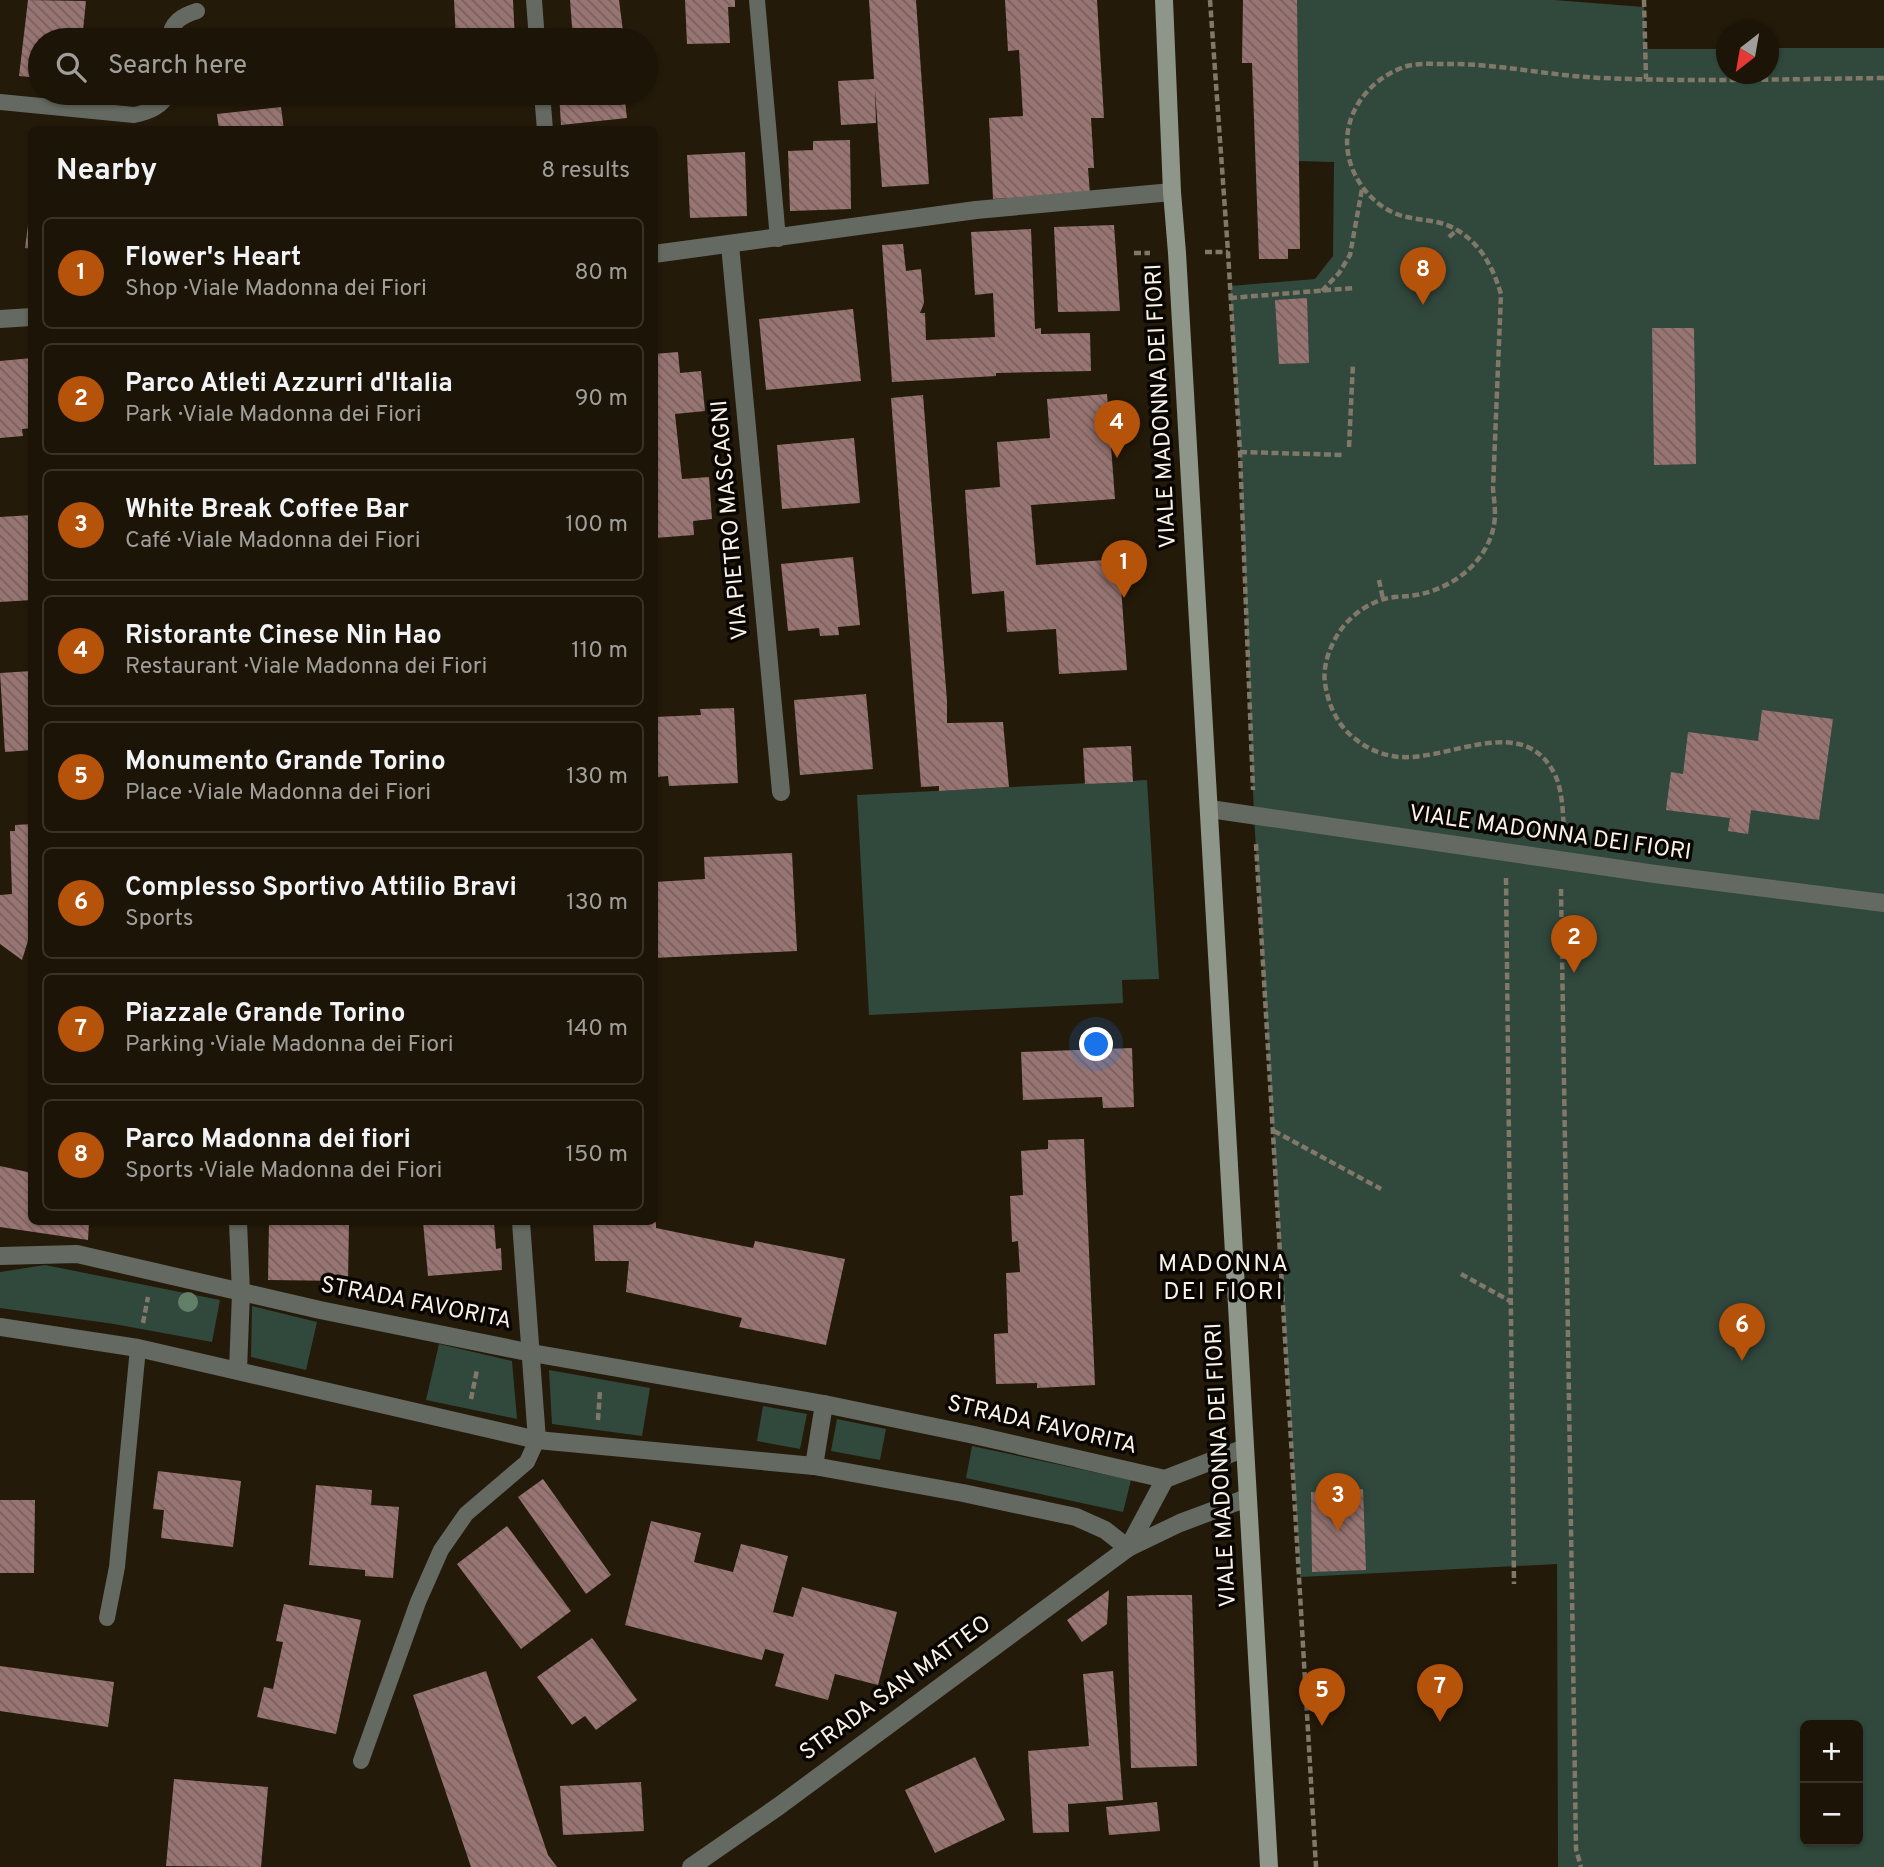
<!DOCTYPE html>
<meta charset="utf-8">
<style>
body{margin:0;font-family:Overpass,sans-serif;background:#282115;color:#f1f3f6}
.controls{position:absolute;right:21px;bottom:21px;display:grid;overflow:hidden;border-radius:10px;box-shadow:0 2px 5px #0004}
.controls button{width:63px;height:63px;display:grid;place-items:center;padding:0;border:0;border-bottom:2px solid #393328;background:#1b1407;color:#f1f3f6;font:35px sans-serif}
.compass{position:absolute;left:1716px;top:21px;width:63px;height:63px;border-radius:50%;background:#1b1407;box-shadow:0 2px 5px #0004;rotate:211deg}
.you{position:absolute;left:1097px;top:1045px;width:24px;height:24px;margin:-18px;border:5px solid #fff;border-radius:50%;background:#1a73e8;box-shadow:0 0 0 10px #1a73e833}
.badge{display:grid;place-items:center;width:46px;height:46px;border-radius:50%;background:#b45309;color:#fff;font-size:23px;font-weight:700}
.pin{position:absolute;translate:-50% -58px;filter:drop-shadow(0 2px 4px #0008)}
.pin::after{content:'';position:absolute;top:37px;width:24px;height:21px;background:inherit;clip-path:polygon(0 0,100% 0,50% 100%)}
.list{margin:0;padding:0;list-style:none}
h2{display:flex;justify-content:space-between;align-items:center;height:91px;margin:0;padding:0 28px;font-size:30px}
h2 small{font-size:23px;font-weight:400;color:#a09e9b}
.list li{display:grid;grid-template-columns:46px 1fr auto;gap:21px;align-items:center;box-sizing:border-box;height:112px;margin:0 14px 14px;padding:0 14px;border:2px solid #393328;border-radius:10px}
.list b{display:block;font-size:26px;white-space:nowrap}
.list p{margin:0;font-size:23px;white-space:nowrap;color:#a09e9b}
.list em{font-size:23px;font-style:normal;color:#a09e9b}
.icon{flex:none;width:38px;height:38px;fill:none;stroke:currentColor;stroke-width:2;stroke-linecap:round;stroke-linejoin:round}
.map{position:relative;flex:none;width:1884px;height:1867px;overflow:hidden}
.search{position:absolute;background:#1b1407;box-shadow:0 2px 5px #0004;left:28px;top:28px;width:630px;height:77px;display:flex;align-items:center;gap:18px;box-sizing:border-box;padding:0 24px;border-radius:38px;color:#a09e9b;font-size:26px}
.panel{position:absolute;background:#1b1407;box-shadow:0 2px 5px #0004;left:28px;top:126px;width:630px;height:1099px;border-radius:10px}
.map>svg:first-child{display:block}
.green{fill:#31483d;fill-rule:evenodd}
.building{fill:url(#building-back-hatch)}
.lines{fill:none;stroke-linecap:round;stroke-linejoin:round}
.path{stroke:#807869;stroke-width:4.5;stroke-dasharray:7 3.5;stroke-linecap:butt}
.service{stroke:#646961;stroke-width:16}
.minor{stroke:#646961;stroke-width:18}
.secondary{stroke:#8d9688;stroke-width:18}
.tree{fill:#628069}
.labels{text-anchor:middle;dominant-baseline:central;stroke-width:7;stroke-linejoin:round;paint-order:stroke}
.street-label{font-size:23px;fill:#f9f2e7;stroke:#090602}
.neighbourhood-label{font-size:24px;letter-spacing:2px;fill:#f9f2e7;stroke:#090602}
</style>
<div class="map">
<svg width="1884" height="1867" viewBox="0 0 1884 1867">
<defs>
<pattern id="building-back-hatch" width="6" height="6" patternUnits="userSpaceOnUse" patternTransform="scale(1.75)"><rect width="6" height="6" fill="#987472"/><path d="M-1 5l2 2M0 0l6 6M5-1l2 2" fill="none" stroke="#75615e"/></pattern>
</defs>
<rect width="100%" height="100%" fill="#241a09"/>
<g class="green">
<path d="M1297,0H1554L1644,7L1645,49H1726L1727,74H1769V48H1884V1867H1558L1557,1564L1300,1577L1254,816L1240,452L1230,286L1315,279L1333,256L1334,162L1297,161ZM1805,1725H1858V1841H1805Z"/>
<path d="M1147,780L1159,979L1122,980L1123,1003L869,1015L857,795Z"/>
<path d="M45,1265L220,1300L212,1342L114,1324L0,1308V1272Z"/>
<path d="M252,1306L317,1322L306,1370L251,1357Z"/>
<path d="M439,1344L512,1361L517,1419L426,1400Z"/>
<path d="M549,1370L650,1388L642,1436L552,1424Z"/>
<path d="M763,1406L807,1414L800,1449L757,1441Z"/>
<path d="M837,1419L886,1429L880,1460L831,1451Z"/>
<path d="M972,1446L1131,1480L1123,1512L966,1478Z"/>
</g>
<g class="building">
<path d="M28,0L86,1L82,40H40V78L19,76Z"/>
<path d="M454,0H513L515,40H456Z"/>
<path d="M570,0H619L623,31L616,32L617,40H573Z"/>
<path d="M685,0H735V7H728L730,43L687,44Z"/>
<path d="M869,0H916L929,184L882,187L875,89L876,123L841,125L838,81L874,79Z"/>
<path d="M1005,0H1097L1104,118H1091L1094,168H1088L1090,194L993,199L989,118L1023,116L1019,50L1008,51Z"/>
<path d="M1243,0H1297L1300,249H1288V259H1259L1252,63H1242Z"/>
<path d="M559,93H624L627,118L561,125Z"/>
<path d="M281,107L284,130H219L217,114Z"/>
<path d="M850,140L851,209L790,211L788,151L813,150V141Z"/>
<path d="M745,152L747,216L690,218L687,155Z"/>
<path d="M30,209H32V249L25,248Z"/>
<path d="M1114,225L1120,311L1058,312L1054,227Z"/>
<path d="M1031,229L1035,329L1041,328V334L1090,333L1091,371L996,373V376L892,382L882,245L903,244L906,271L921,269L924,303L920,313H925L926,340L995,337L993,293L975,295L971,232Z"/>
<path d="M1307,298L1309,363L1279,364L1275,300Z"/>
<path d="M853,309L861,381L766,390L759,319Z"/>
<path d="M1652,328H1694L1696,464L1654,465Z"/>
<path d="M678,352L680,373L701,371L705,411L675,414L682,479L709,477L712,519L693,521L694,535L654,538V354Z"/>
<path d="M32,358V428L22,429L23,436L0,438V361Z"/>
<path d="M1107,394L1115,499L1031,505L1036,565L1119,559L1127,670L1059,674L1056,629L1007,632L1004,591L972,594L965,490L1000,487L997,442L1050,438L1047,399Z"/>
<path d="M923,395L947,701V723L1003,722L1009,787L939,791V786L921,787L891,398Z"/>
<path d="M854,438L860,503L782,509L777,445Z"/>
<path d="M32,515V600L0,602V517Z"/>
<path d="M853,557L860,625L838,627L839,635L820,636L819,628L788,631L781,564Z"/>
<path d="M32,671V750L5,752L0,673Z"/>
<path d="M866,694L873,769L800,775L794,700Z"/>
<path d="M734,708L738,783L669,786L668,776L657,777L654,717L701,715L700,709Z"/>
<path d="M1762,710L1833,719L1819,820L1751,810L1748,834L1728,831L1730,818L1666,810L1671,772L1683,774L1688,732L1758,741Z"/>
<path d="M1131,746L1133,782L1085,784L1083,748Z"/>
<path d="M32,824V928L22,960L0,944V895L12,894L10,831H15V825Z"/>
<path d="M792,853L797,951L654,958V882L705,879L704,857Z"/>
<path d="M1132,1048L1134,1107L1103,1108L1102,1097L1023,1100L1021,1052Z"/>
<path d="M1084,1139L1095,1385L1037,1388V1383L996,1384L994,1334L1008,1333L1006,1273L1020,1272L1018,1241L1012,1242L1010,1196L1023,1195L1021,1151L1048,1149V1140Z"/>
<path d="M0,1166L32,1173V1222H89L88,1240L0,1227Z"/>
<path d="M269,1222H349L348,1281L268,1280Z"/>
<path d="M423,1222H494L496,1249L501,1248L502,1270L428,1276Z"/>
<path d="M593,1222H656V1228L753,1248L755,1241L845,1259L826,1345L739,1327L742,1318L626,1292L629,1261H595Z"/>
<path d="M158,1471L241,1481L233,1547L161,1538L164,1510L153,1509Z"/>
<path d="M543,1479L611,1575L586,1594L518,1497Z"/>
<path d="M316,1485L372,1490L371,1505L399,1507L393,1578L365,1576V1570L309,1565Z"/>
<path d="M1363,1489L1366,1570L1312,1572L1311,1492Z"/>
<path d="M0,1500H35L34,1573H0Z"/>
<path d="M651,1521L701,1533L694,1562L733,1572L741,1544L788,1556L773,1612L793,1617L802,1587L897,1612L878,1685L835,1674L828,1700L775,1686L784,1654L765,1649L762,1660L625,1625Z"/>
<path d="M507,1526L571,1611L521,1649L457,1564Z"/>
<path d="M1109,1590L1107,1624L1082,1642L1067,1620Z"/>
<path d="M1157,1595H1192L1197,1766L1131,1768L1127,1596Z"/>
<path d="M284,1604L361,1620L336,1734L257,1717L264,1687L273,1689L283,1642L276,1641Z"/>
<path d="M592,1638L637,1700L596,1730L585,1716L572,1725L537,1677Z"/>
<path d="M0,1666L114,1682L108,1727L0,1711Z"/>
<path d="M486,1671L548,1855L557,1867H471L413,1695Z"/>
<path d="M1113,1671L1123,1800L1068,1804L1069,1832L1033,1833L1028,1751L1089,1746L1083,1674Z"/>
<path d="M975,1757L1005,1820L935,1853L905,1790Z"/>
<path d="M174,1779L268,1787L261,1867L166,1866Z"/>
<path d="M641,1782L644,1831L563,1835L560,1786Z"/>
<path d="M1157,1802L1160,1831L1109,1835L1106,1807Z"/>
</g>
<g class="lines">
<g class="path">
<path d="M1210,0L1228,252L1240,452L1253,790"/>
<path d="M1644,0L1646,79"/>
<path d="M1449,237L1457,230"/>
<path d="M1205,252H1228"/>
<path d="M1134,253H1150"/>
<path d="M1322,291L1339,273L1350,255L1362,189"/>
<path d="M1230,298L1354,288"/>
<path d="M1349,447L1353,363"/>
<path d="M1240,452L1344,455"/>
<path d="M1379,580L1383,599"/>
<path d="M1564,834C1563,816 1563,794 1556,777C1524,707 1444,766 1392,756C1377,753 1365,747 1354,738C1337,725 1328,704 1325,683C1323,670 1327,655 1333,643C1343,622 1361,606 1384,599C1396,596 1409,597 1421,594C1458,586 1493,556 1495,516C1495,507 1494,498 1493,489L1501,294C1493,268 1482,245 1457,230C1441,220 1424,221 1407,217C1381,212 1359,189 1351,165C1336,121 1366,79 1407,66C1418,63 1432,64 1444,64C1497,63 1549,76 1602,78C1696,82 1790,79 1884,78"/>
<path d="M1256,844L1316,1867"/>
<path d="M1506,878L1514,1584"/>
<path d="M1561,889L1576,1849L1581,1867"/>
<path d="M1274,1131L1381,1189"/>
<path d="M1461,1274L1510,1301"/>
<path d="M143,1323L148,1297"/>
<path d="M471,1399L477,1370"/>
<path d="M598,1420L600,1390"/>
</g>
<g class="service">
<path d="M534,0L537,40"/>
<path d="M757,0L778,239"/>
<path d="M169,40C171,22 181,16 197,11"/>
<path d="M542,93L545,130"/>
<path d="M0,102L134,115C149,112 162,107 168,93"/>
<path d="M107,1618L117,1567L138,1348"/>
<path d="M361,1761L418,1602L441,1550L466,1514L527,1462L537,1440"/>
</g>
<g class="minor">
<path d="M730,245L781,792"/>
<path d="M654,254L976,210L1172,192"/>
<path d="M0,319L32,317"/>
<path d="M1210,809L1655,874L1884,903"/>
<path d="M521,1222L537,1440"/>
<path d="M0,1256L77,1254L320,1310L532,1353L824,1404L974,1435L1165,1479L1245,1448"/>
<path d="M0,1327L138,1348L537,1440L814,1466L963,1493L1076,1517L1105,1530L1128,1548"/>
<path d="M238,1370L241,1293L238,1222"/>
<path d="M814,1466L824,1404"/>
<path d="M1128,1548L1165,1479"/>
<path d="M691,1867L779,1806L1128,1548L1180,1523L1247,1498"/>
</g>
<path class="secondary" d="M1164,0L1172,192L1177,253L1269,1867"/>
</g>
<circle class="tree" cx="188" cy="1302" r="10"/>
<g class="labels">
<g class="street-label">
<text transform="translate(1162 406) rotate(-93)">VIALE MADONNA DEI FIORI</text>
<text transform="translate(731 520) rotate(-95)">VIA PIETRO MASCAGNI</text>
<text transform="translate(1550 834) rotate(8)">VIALE MADONNA DEI FIORI</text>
<text transform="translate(416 1304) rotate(11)">STRADA FAVORITA</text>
<text transform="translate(1042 1426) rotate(13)">STRADA FAVORITA</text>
<text transform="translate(1222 1465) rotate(-93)">VIALE MADONNA DEI FIORI</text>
<text transform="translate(896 1689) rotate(-36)">STRADA SAN MATTEO</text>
</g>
<g class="neighbourhood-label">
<text x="1224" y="1265">MADONNA<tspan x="1224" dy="28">DEI FIORI</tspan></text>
</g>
</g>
</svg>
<div class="controls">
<button>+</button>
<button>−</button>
</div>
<svg class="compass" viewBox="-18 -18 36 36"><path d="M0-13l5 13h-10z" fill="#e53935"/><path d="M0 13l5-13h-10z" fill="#a09e9b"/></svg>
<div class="you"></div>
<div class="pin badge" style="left:1124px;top:598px">1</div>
<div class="pin badge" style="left:1574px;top:973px">2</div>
<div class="pin badge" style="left:1338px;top:1531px">3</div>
<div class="pin badge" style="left:1117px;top:458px">4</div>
<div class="pin badge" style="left:1322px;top:1726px">5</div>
<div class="pin badge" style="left:1742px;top:1361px">6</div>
<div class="pin badge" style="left:1440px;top:1722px">7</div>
<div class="pin badge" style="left:1423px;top:305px">8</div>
<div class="search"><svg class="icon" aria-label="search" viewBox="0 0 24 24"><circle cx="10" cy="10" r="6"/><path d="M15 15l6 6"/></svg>Search here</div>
<section class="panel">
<h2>Nearby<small>8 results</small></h2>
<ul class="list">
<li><span class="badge">1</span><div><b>Flower's Heart</b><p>Shop · Viale Madonna dei Fiori</p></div><em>80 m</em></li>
<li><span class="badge">2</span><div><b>Parco Atleti Azzurri d'Italia</b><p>Park · Viale Madonna dei Fiori</p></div><em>90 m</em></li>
<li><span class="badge">3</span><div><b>White Break Coffee Bar</b><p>Café · Viale Madonna dei Fiori</p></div><em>100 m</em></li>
<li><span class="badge">4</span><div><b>Ristorante Cinese Nin Hao</b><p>Restaurant · Viale Madonna dei Fiori</p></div><em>110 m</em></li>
<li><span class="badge">5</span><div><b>Monumento Grande Torino</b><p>Place · Viale Madonna dei Fiori</p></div><em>130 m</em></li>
<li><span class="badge">6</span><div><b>Complesso Sportivo Attilio Bravi</b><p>Sports</p></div><em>130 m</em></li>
<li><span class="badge">7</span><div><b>Piazzale Grande Torino</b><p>Parking · Viale Madonna dei Fiori</p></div><em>140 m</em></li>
<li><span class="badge">8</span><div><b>Parco Madonna dei fiori</b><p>Sports · Viale Madonna dei Fiori</p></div><em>150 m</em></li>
</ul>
</section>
</div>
